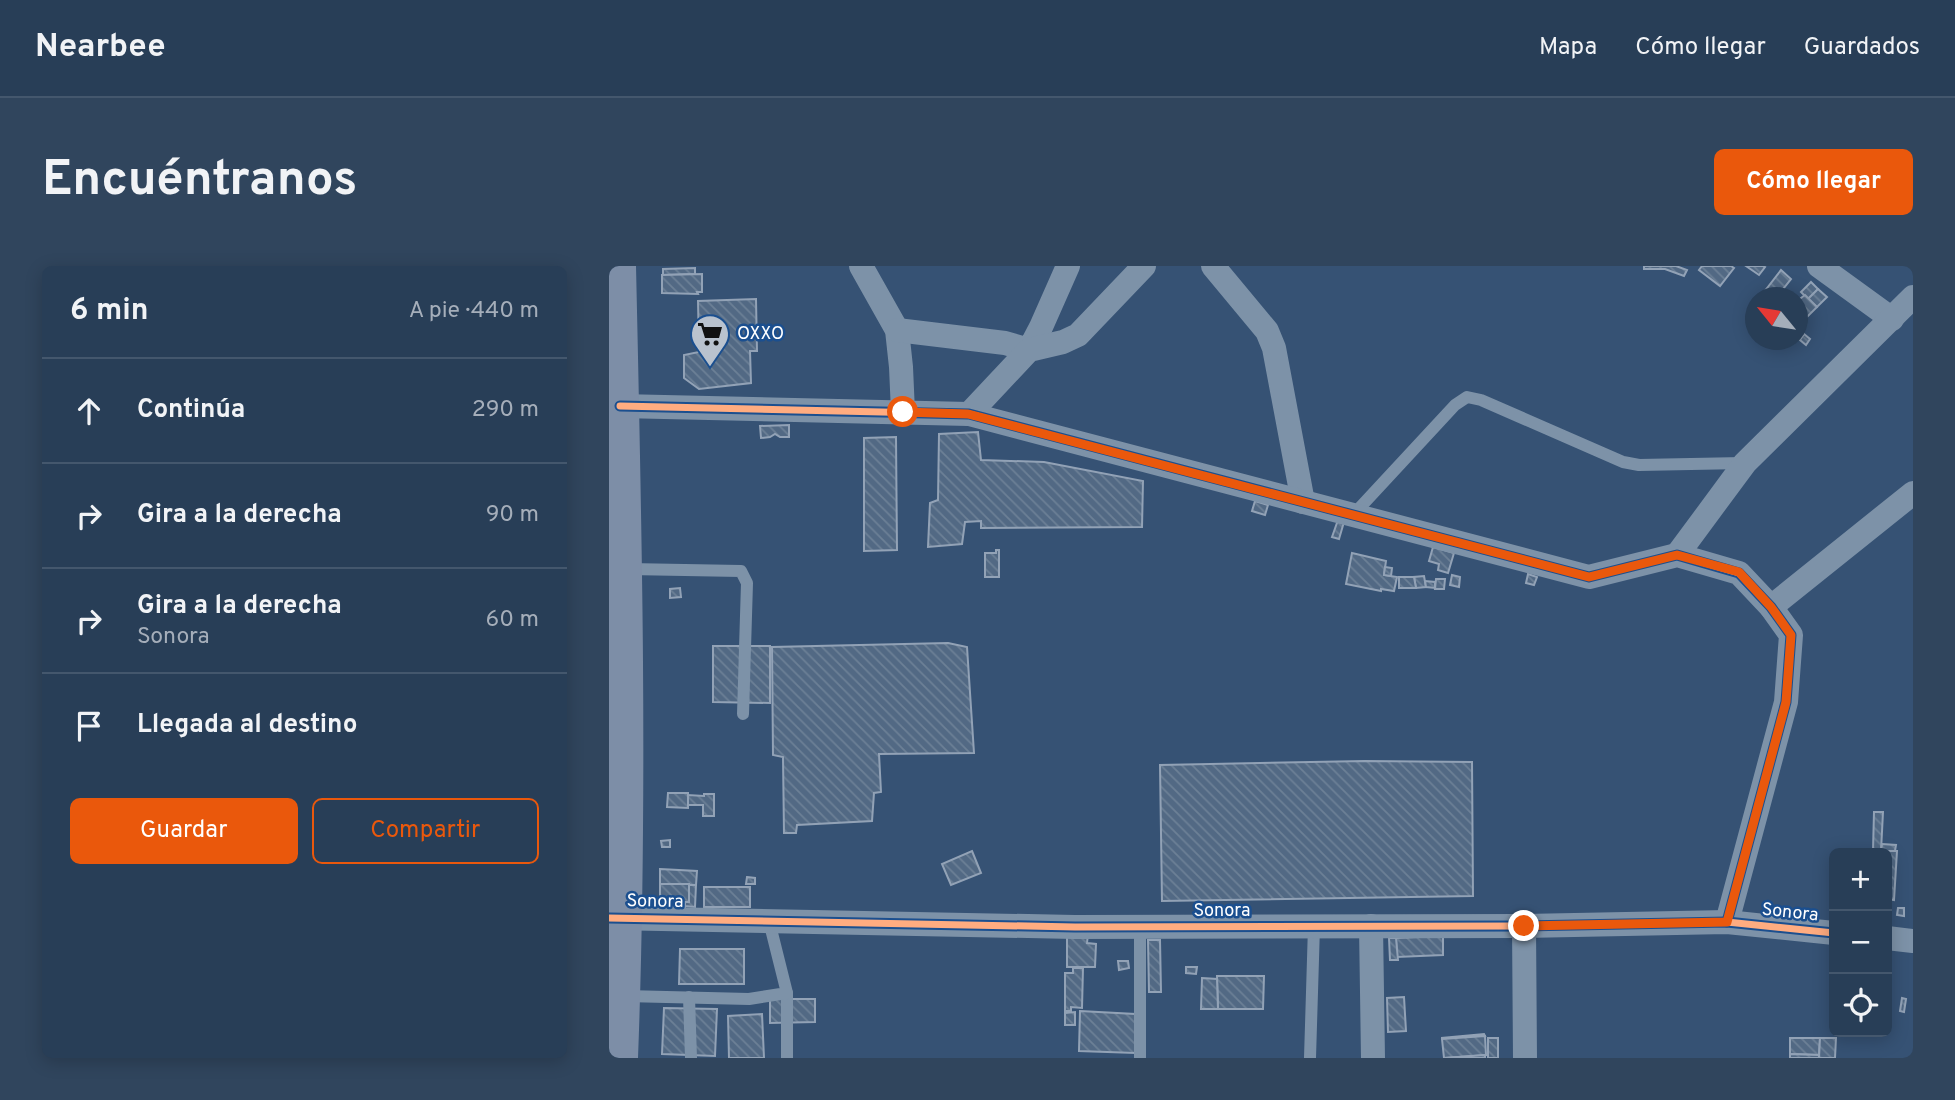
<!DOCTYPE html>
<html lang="es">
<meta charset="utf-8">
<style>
body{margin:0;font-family:Overpass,sans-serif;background:#30455d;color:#f1f3f6}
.controls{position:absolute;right:21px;bottom:21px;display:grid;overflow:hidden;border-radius:10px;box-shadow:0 4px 18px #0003}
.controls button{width:63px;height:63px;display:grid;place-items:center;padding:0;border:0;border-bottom:2px solid #44576d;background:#283e57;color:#f1f3f6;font:35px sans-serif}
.compass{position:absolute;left:1136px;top:21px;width:63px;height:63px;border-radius:50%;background:#283e57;box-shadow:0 4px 18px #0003;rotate:300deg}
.stop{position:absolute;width:21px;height:21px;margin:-16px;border:5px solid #ea580c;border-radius:50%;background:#fff}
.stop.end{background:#ea580c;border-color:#fff;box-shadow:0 2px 7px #0008}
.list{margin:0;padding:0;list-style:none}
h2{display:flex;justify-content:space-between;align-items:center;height:91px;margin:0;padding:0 28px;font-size:30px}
h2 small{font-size:23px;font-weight:400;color:#a5aeba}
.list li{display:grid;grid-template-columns:46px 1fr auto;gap:21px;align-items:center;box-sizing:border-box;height:105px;padding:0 28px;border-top:2px solid #44576d}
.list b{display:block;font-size:26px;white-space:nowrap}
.list p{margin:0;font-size:23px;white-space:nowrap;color:#a5aeba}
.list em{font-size:23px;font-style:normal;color:#a5aeba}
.actions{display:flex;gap:14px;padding:21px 28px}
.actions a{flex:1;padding:16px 0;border:2px solid #ea580c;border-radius:10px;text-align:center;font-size:24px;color:#ea580c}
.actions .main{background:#ea580c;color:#fff}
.icon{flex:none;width:38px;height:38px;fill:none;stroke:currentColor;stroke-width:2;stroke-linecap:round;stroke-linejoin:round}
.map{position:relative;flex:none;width:1304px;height:792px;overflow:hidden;border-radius:10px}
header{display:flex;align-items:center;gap:42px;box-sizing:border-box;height:98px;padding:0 35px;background:#283e57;border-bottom:2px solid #44576d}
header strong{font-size:33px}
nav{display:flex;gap:38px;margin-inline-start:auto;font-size:24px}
.intro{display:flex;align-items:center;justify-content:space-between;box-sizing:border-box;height:168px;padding:0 42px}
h1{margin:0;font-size:49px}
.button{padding:18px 32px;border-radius:10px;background:#ea580c;color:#fff;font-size:24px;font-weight:700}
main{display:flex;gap:42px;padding:0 42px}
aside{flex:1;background:#283e57;border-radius:10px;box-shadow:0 4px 18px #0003}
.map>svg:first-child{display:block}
.building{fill:url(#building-back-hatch);stroke:#92a2b6;stroke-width:2}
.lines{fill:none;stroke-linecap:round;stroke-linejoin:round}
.lane{stroke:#7d92a8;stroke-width:12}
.street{stroke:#7d92a8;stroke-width:24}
.primary{stroke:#7d8ea7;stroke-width:38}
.cycleway-casing{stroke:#1b4f8f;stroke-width:11}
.cycleway{stroke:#ffac80;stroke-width:7}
.route{stroke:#ea580c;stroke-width:9}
.labels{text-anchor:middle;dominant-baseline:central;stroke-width:5;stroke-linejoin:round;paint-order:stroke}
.poi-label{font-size:18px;fill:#fff;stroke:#1b4f8f;text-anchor:start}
.street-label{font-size:18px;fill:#fff;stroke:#1b4f8f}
</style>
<header>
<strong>Nearbee</strong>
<nav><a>Mapa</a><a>Cómo llegar</a><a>Guardados</a></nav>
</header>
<div class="intro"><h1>Encuéntranos</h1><a class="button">Cómo llegar</a></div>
<main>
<aside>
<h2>6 min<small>A pie · 440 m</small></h2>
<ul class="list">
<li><svg class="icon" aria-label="ahead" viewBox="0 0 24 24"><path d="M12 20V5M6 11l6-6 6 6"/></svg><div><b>Continúa</b></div><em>290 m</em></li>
<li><svg class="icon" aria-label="right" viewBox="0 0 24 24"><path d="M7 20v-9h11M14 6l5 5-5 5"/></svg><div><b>Gira a la derecha</b></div><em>90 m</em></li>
<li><svg class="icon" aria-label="right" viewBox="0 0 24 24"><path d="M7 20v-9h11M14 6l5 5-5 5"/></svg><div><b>Gira a la derecha</b><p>Sonora</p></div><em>60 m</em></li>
<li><svg class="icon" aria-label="arrive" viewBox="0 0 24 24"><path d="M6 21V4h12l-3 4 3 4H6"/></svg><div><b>Llegada al destino</b></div></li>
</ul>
<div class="actions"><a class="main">Guardar</a><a>Compartir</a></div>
</aside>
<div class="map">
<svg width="1304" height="792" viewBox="0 0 1304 792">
<defs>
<pattern id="building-back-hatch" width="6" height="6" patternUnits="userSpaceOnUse" patternTransform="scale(1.75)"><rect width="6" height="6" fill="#526984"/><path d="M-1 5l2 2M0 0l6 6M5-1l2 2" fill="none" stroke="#6c8096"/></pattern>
</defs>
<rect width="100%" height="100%" fill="#365274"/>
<g class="building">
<path d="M1035,0H1067L1078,4L1075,10L1056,3H1035Z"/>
<path d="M1093,0H1122L1125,2L1111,20L1090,4Z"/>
<path d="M1137,0H1154L1156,1L1150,9Z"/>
<path d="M86,2V8L54,9V3Z"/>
<path d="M1172,4L1182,13L1167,32H1154L1152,30Z"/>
<path d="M93,8V26H88L89,28L53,27V9Z"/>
<path d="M1202,16L1209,23L1199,33L1192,26Z"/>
<path d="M1209,23L1218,31L1208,41L1199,33Z"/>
<path d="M1196,29L1208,41L1197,52L1188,44V35Z"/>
<path d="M147,33L148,85H141L142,117L90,123L75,112V89L90,86L89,35Z"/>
<path d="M1195,68L1201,73L1197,79L1191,74Z"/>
<path d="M180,159V171H171L166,168L161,171L152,172L151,160Z"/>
<path d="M369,166L372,194L435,196L534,215L533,261L372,262V255L356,256L353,278L319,281L321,237L329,234L330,168Z"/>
<path d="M287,171L288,284L255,285V172Z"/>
<path d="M646,235L659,239L656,249L643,245Z"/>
<path d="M729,254L735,256L730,273L723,271Z"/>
<path d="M824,281L845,287L839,307L829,304L830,298L820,295Z"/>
<path d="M387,284H390V311H376V287H387Z"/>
<path d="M743,287L777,295L775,309L788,311L785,325L772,323V325L737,318Z"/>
<path d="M776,301L783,302L782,310L775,309Z"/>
<path d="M919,308L928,311L925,319L917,317Z"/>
<path d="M843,309L851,311L850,321L841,319Z"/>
<path d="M815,310L817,321L807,322L805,311Z"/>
<path d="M790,311H805L807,322H790Z"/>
<path d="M827,313H836L835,323H826Z"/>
<path d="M816,315L826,316V322L817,321Z"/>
<path d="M71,322L72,331L61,332V323Z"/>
<path d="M339,377L358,381L365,487L270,488L272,526L265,527L263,555L188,559L187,567H175L174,491L164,489L163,381Z"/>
<path d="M104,380H161V437L104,436Z"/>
<path d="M756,495L863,496L864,630L553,635L551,499Z"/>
<path d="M59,527H79V542L58,541Z"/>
<path d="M95,528H105V550H94V539H79V529L95,530Z"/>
<path d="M1265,546H1274L1272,585H1264Z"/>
<path d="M61,574V581H53L52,575Z"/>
<path d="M1273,578L1287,579L1286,585H1272Z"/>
<path d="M363,585L372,607L342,619L333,598Z"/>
<path d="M1277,585H1288L1285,634L1278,633Z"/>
<path d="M51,603L88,605L87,619L51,618Z"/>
<path d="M138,611L146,612V618H137Z"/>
<path d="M51,618H80V636H76V641H51Z"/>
<path d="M80,619H87L86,641L76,640V636H80Z"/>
<rect x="95" y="621" width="46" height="20"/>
<path d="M1289,642H1295V650L1288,649Z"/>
<path d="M479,668L478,677L487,678L486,701H458V669Z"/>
<path d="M834,670V689L788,691L787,672Z"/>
<path d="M780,672H787L789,694H781Z"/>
<path d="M539,674H551L552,726H540Z"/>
<path d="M71,683H135V718H70Z"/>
<path d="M509,695H519L520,702L510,704Z"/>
<path d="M577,701H588L587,708L577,707Z"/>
<path d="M464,702H474L473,742L462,741V745H456V707H464Z"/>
<path d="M608,710H655L654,743H609Z"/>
<path d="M593,712L608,713L609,743H592Z"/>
<path d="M795,731L797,765L779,766L778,732Z"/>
<path d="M1293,732L1297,733L1295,746L1291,745Z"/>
<path d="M161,733H206V756L161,757Z"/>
<path d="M55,742L108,743L106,790L53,788Z"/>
<path d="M471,745L526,748V787L470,785Z"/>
<path d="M466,746V759H456V747Z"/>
<path d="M153,748L155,792H120L119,750Z"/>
<path d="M875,768L876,770L833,773V772Z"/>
<path d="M876,770L877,789L835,792L833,773Z"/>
<rect x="879" y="772" width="10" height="20"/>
<path d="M1181,772H1211L1210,789L1181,788Z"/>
<path d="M1211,772H1227L1226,792H1210Z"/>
<path d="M1181,788L1210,789V792H1181Z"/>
<path d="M876,789V792H835Z"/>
</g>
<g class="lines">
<g class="lane">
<path d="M744,249L846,139L858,131L872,134L1014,196L1030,199L1134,197"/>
<path d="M19,303L132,305L138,317L134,448"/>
<path d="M178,727V792"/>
<path d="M16,730L140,733L178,727L160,655"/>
<path d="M80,731L82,792"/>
<path d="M531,792V661"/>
<path d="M701,792L705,660"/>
</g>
<g class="street">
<path d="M252,0L288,64L292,101L294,146"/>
<path d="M604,0L658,65L665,82L694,236"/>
<path d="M1210,0L1283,53"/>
<path d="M288,64L396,77L420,84L432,61L459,0"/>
<path d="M11,140L360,148L980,311L1068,289L1130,307L1162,341L1182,369L1177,436L1118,656"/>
<path d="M360,148L420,84L454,76L469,69L535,0"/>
<path d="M1068,289L1136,197L1304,31"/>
<path d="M1162,341L1304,227"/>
<path d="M1,652L466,661L915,660L1118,656L1225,667"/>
<path d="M762,660L764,792"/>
<path d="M915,660L916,792"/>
<path d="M1278,672L1304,675"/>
</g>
<path class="primary" d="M8,0C14,264 20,528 10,792"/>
<defs>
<g id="cycleway">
<path d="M11,140L360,148L980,311L1068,289L1130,307L1162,341L1182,369L1177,436L1118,656"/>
<path d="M0,652L466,661L915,660L1118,656L1225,667"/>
</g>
</defs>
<use href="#cycleway" class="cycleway-casing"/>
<use href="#cycleway" class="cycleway"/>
</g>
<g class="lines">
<path class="route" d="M294,146L359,148L980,311L1068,289L1130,306L1162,341L1182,369L1177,436L1118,656L915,660"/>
</g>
<defs>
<symbol id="supermarket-pin" viewBox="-11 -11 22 30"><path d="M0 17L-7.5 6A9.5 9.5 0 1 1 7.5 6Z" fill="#b9c2ce" stroke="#1b4f8f"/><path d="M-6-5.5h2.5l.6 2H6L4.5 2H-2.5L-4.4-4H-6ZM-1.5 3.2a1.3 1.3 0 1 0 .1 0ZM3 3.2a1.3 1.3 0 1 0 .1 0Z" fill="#111"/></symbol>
</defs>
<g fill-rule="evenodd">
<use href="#supermarket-pin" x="79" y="46" width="44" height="60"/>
</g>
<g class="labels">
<g class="poi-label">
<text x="128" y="68">OXXO</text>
</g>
<g class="street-label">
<text transform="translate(46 636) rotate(1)">Sonora</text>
<text x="613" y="645">Sonora</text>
<text transform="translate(1181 647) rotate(6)">Sonora</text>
</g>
</g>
</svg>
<div class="controls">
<button>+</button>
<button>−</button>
<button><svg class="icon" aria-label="locate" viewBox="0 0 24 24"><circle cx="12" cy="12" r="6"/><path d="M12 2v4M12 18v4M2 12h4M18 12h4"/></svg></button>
</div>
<svg class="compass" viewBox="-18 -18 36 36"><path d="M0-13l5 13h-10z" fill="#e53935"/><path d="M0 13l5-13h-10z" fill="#a5aeba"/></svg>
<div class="stop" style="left:294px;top:146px"></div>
<div class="stop end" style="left:915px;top:660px"></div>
</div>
</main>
